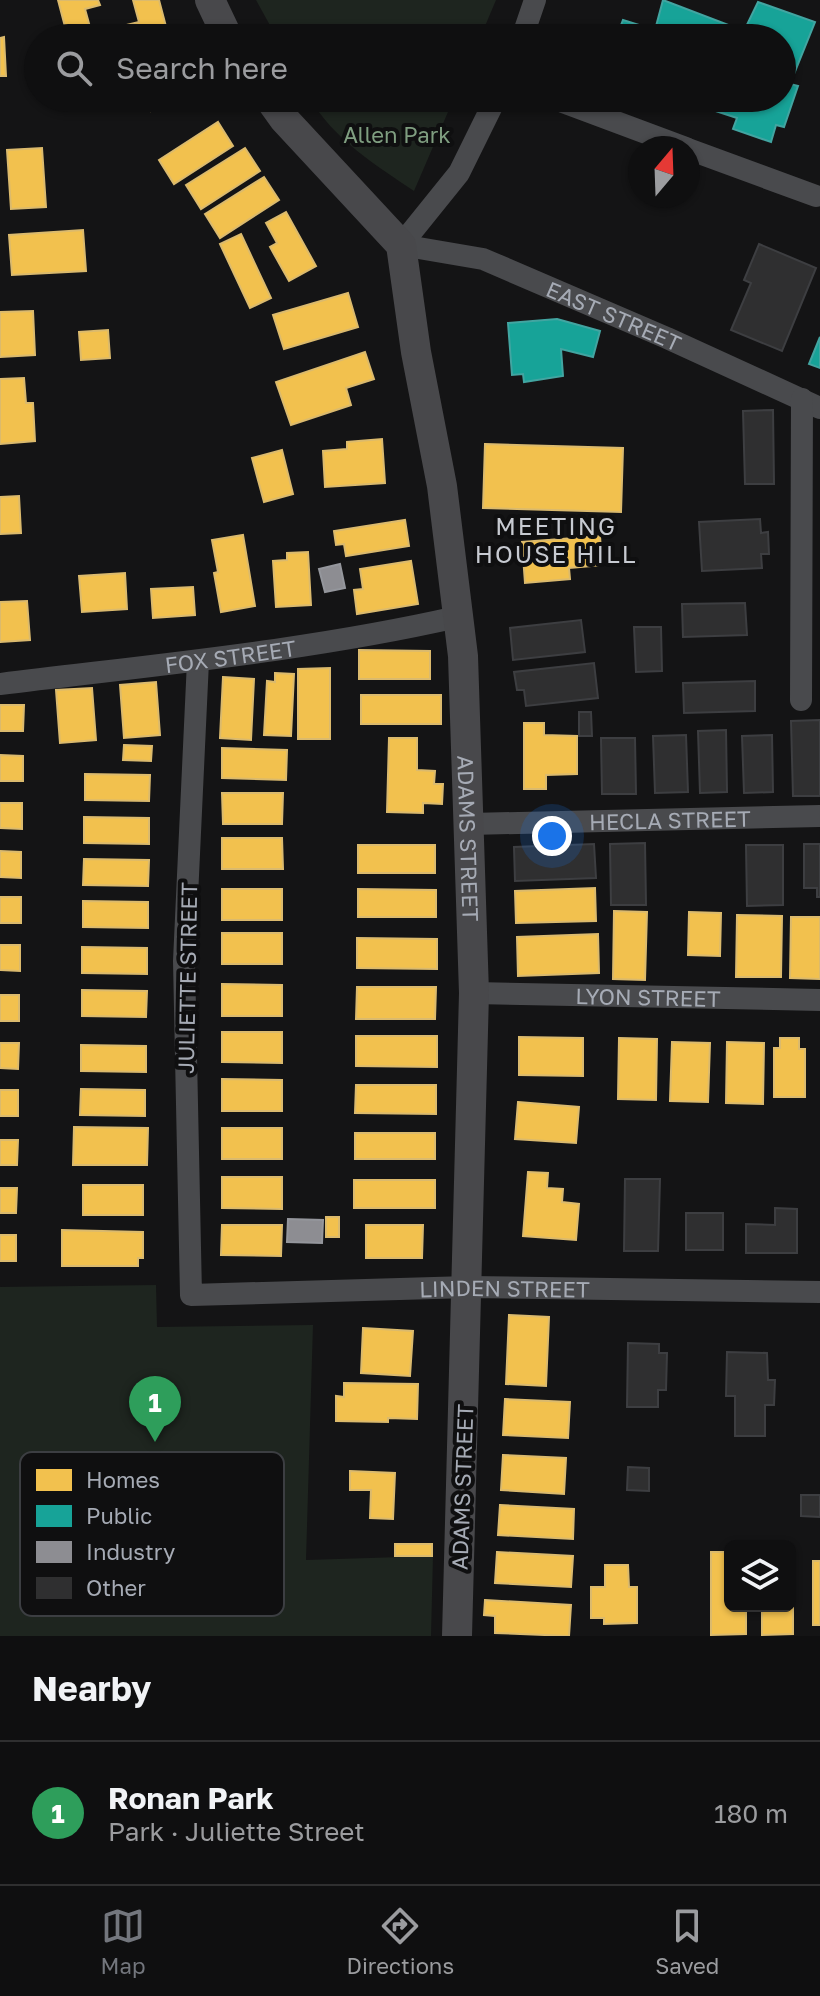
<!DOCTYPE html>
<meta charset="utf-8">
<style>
body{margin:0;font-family:"Golos Text",sans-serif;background:#1d1d1e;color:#f1f3f6}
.controls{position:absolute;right:24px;bottom:24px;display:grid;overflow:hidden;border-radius:12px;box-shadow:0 2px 6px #0004}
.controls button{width:72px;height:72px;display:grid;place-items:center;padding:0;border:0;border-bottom:2px solid #2f2f30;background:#0f0f10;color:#f1f3f6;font:40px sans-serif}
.compass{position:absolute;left:628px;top:136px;width:72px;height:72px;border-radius:50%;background:#0f0f10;box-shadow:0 2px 6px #0004;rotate:19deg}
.you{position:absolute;left:552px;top:836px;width:28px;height:28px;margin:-20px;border:6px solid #fff;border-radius:50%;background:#1a73e8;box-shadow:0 0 0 12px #1a73e833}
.badge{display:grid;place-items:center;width:52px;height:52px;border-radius:50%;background:#73767d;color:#fff;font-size:26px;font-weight:700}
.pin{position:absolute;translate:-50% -66px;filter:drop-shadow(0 2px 4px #0008)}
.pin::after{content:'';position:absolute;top:42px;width:28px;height:24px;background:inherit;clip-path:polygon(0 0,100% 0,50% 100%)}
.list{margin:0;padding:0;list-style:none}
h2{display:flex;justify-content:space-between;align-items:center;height:104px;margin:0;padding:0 32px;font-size:34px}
h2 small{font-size:26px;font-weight:400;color:#9b9c9f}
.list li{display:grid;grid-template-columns:52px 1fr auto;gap:24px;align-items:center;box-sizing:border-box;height:144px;padding:0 32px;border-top:2px solid #2f2f30}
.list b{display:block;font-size:30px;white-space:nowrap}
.list p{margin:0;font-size:26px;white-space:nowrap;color:#9b9c9f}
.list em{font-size:26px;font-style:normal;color:#9b9c9f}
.icon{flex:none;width:44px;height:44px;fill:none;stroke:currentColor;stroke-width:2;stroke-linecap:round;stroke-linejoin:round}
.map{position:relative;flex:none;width:820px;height:1636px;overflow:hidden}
.search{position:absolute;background:#0f0f10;box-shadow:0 2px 6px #0004;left:24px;right:24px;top:24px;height:88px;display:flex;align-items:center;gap:20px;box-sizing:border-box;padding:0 28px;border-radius:44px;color:#9b9c9f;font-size:30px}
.sheet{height:248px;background:#0f0f10}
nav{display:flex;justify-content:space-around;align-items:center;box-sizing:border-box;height:112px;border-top:2px solid #2f2f30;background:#0f0f10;font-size:22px;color:#9b9c9f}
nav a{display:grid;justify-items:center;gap:4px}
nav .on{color:#73767d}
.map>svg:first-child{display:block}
.green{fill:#1e251f}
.homes{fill:#f2c14e;stroke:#dbba6d;stroke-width:2}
.public{fill:#17a398;stroke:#42a5a1;stroke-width:2}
.industry{fill:#8d8d92;stroke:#94969c;stroke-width:2}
.building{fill:#2f2f30;stroke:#3d3e41;stroke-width:2}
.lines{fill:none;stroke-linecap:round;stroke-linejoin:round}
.street{stroke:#494a4d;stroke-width:22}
.secondary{stroke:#48484b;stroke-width:30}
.labels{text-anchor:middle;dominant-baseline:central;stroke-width:8;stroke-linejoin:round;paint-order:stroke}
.park-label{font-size:22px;fill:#7f9e80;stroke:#0f0f10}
.street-label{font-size:22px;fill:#a6abb5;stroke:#0f0f10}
.neighbourhood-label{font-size:24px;letter-spacing:2px;fill:#c7cad1;stroke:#0f0f10}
.key{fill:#0f0f10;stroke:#3c3e42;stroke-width:2}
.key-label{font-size:22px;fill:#a6abb5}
</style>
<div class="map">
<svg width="820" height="1636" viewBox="0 0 820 1636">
<rect width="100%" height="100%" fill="#141415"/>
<g class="green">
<path d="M256,0H496L480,38H277Z"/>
<path d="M310,98H454L414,191C377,166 332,138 310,98Z"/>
<path d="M156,1285L157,1327L313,1325L306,1560L433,1556L431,1636H0V1287Z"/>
</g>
<g class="homes">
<path d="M58,0H98L100,5L85,9L93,38H68Z"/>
<path d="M133,0H159L169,38H109L120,35L118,27L139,22Z"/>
<path d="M4,37L6,76H0V38Z"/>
<path d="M113,98H189L190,100L151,111L148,99L115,108Z"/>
<path d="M218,122L233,146L174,184L159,160Z"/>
<path d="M42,148L46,207L11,209L7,150Z"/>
<path d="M245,148L260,171L201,209L186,185Z"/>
<path d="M264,177L279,200L220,238L205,214Z"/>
<path d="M286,212L316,266L289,281L270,247L277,243L266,223Z"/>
<path d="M83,230L86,271L12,275L9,235Z"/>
<path d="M241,234L271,298L250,308L220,244Z"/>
<path d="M348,293L358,327L284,349L273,315Z"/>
<path d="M33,311L35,355L0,357V312Z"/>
<path d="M108,330L110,358L81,360L79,332Z"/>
<path d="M365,352L374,379L346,388L351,405L291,425L276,382Z"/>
<path d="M24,378L26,403H33L35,441L0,444V379Z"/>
<path d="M382,439L385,483L325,487L323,451L347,449V442Z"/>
<path d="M485,444L623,448L621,512L483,508Z"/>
<path d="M282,450L293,494L264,502L252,458Z"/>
<path d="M19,496L21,533L0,534V497Z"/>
<path d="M405,520L409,546L346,556L344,544L336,545L334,531Z"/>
<path d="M243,535L255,606L221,612L214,573L218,572L212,540Z"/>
<path d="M600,536L602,565L569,568L570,579L525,583L522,542Z"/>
<path d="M308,552L311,605L276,607L273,561L287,560V553Z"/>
<path d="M411,561L418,604L357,614L354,590L363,589L360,569Z"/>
<path d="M125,573L127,609L82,612L79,576Z"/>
<path d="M193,587L195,615L153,618L151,589Z"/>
<path d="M27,601L30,640L0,642V602Z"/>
<path d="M359,650L430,651V679H359Z"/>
<path d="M330,668V739H298V669Z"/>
<path d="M275,673L294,674L291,736L264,735L267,681L275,682Z"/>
<path d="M223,677L254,679L251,740L220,738Z"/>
<path d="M156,682L160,735L124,738L120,685Z"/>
<path d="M92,688L96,740L60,743L56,690Z"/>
<rect x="361" y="695" width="80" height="29"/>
<path d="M0,705H24L23,731H0Z"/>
<path d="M524,723H544V735L577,736V774L546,775V789H524Z"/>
<path d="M389,738H417V770L435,771L434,784H443L442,804L423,803V813L387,812Z"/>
<path d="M124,745L152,746L151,761L123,760Z"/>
<path d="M222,748L287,750L286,780L222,778Z"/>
<path d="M0,755L23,756V781H0Z"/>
<path d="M85,774L150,775L149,801L85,800Z"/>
<path d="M222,793H283L282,824H223Z"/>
<path d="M0,803H22V829L0,828Z"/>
<path d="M84,817L149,818V844L84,843Z"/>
<path d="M222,838H282L283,869H222Z"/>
<rect x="358" y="845" width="77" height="28"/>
<path d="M0,851L21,852V878L0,877Z"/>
<path d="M84,859L149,860L148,886L83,885Z"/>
<path d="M595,888L596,921L516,923L515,891Z"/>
<rect x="222" y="889" width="60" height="31"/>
<path d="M358,889L436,890V917H358Z"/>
<rect x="0" y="897" width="21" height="26"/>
<path d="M83,901L148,902V928L83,927Z"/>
<path d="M614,911L647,912L645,980L613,979Z"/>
<path d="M689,912L721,913L720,956L688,955Z"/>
<path d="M737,915L782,916L781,977H736Z"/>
<path d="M791,917H820V979L790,978Z"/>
<rect x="222" y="933" width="60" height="31"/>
<path d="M598,934L599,973L518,976L517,937Z"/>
<path d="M357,938L437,939V969L357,968Z"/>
<path d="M0,945H20V971L0,970Z"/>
<path d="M82,947L147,948V974L82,973Z"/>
<path d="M222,984L282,985V1016H222Z"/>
<path d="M357,987H436L435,1019H356Z"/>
<path d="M82,990L147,991L146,1017L82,1016Z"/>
<rect x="0" y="995" width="19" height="26"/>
<path d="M222,1032H282V1063L222,1062Z"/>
<path d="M356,1036H437V1067L356,1066Z"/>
<path d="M519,1037L583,1038V1076L519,1075Z"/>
<path d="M619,1038L657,1039L656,1100L618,1099Z"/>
<path d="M780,1038H799V1049H805V1097H774V1048H780Z"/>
<path d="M672,1042L710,1043L708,1102L670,1101Z"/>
<path d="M727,1042L764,1043L763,1104L726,1103Z"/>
<path d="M0,1043H19L18,1069L0,1068Z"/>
<path d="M81,1045L146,1046V1072L81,1071Z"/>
<path d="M222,1079L282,1080V1111H222Z"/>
<path d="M356,1085H436V1114L355,1113Z"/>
<path d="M81,1089L145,1090V1116L80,1115Z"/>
<rect x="0" y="1090" width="18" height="26"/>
<path d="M518,1102L579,1107L576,1143L515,1139Z"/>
<path d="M74,1127L148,1128L147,1165H73Z"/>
<rect x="222" y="1128" width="60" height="31"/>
<rect x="355" y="1133" width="80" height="26"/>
<path d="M0,1140H18L17,1165H0Z"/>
<path d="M528,1172L548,1173L547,1188L563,1189L562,1202L579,1204L576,1240L523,1236Z"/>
<path d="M222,1177H282V1209L222,1208Z"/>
<rect x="354" y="1180" width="81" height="28"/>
<rect x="83" y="1185" width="60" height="30"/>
<path d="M0,1188H17L16,1213H0Z"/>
<rect x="326" y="1217" width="13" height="20"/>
<path d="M222,1225H282L281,1256L221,1255Z"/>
<path d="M366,1225H423L422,1258H366Z"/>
<path d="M62,1230L143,1232V1258H138V1266H62Z"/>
<rect x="0" y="1235" width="16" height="26"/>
<path d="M509,1315L549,1317L546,1386L506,1384Z"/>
<path d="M363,1328L413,1331L410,1376L361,1373Z"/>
<path d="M344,1383L418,1384L417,1419L388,1418V1422L336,1421V1396L344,1397Z"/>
<path d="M505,1399L570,1402L568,1438L503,1435Z"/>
<path d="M503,1455L566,1458L564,1494L501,1490Z"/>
<path d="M350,1471L395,1473L393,1519L370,1518L371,1490H350Z"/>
<path d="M500,1505L574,1509L573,1539L498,1535Z"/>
<rect x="395" y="1544" width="37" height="12"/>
<path d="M497,1552L573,1556L571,1587L495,1583Z"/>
<path d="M711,1552H730V1606H746V1634L711,1635Z"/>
<rect x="813" y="1561" width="7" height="64"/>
<path d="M605,1565H628L629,1587H637V1623L604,1624V1618H591V1587H605Z"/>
<path d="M790,1568H793V1634L762,1635V1606H790Z"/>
<path d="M485,1600L571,1605L569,1636L495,1633V1616L484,1615Z"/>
</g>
<g class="public">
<path d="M663,0L744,31L758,2L815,22L790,84L798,86L784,127L776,125L771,142L733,129L737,118L676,98H782V38H616L623,20L655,30Z"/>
<path d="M557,319L600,331L593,357L561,349L563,376L524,382L523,374L512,375L508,323Z"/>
<path d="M820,337V368L809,364Z"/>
</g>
<g class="industry">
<path d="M340,564L345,588L325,592L319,569Z"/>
<path d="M288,1219L323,1220L322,1243L287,1242Z"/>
</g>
<g class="building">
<path d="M759,244L816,268L782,351L731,330L751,283L744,280Z"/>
<path d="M773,410L774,484H745L743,411Z"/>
<path d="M760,519L761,533L768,532L769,554H761L762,568L702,571L699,522Z"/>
<path d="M745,603L747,635L683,637L682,604Z"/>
<path d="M581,620L585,652L513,660L510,628Z"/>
<path d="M634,627H661L662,671L636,672Z"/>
<path d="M594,663L598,698L526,706L524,690H517L514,672Z"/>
<path d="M755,681V711L684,713L683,683Z"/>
<path d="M579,712H591L592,736H579Z"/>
<path d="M820,720V796H793L791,721Z"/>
<path d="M726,730L727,792L700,793L698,731Z"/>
<path d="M686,735L688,792L655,793L653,736Z"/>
<path d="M772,735L773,792L744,793L742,736Z"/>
<path d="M601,738H635L636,794H602Z"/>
<path d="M645,843L646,905H611L610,844Z"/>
<path d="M594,844L596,878L515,881L514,847Z"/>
<path d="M804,844H820V897H817V888H804Z"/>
<path d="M746,845H783V905L747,906Z"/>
<path d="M625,1179H660L658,1251H624Z"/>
<path d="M775,1208L797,1209V1253H746V1224L775,1225Z"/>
<rect x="686" y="1213" width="37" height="37"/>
<path d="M628,1343L659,1344V1353H667L666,1390H658V1407H627Z"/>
<path d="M727,1352L767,1353L768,1380H775L774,1405H765V1436H735V1396H726Z"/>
<path d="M628,1467L649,1468V1491L627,1490Z"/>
<path d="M801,1495H820V1517L801,1516Z"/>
</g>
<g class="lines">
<g class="street">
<path d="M522,38L535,0"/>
<path id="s1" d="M496,98L459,173L401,245L483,259L667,338L820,408"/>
<path d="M552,98L686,148"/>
<path d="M688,149L816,196"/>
<path id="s2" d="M198,661L184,961L191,1295L468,1287L820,1292"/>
<path id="s3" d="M0,684C153,665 307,651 457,617"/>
<path d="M801,700L802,399"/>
<path id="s4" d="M470,824L820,816"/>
<path id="s5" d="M474,993L820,1000"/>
</g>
<g class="secondary">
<path d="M210,0L228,38"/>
<path id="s6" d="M269,98L284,119L401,245L416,352L442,486L463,656L474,993L457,1636"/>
</g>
</g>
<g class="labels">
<g class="park-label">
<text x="397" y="134">Allen Park</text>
</g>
<g class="street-label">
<text stroke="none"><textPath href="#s1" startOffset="402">EAST STREET</textPath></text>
<text stroke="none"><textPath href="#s3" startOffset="232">FOX STREET</textPath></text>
<text stroke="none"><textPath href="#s4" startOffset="200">HECLA STREET</textPath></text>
<text stroke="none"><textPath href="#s6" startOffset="796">ADAMS STREET</textPath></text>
<text transform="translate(187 978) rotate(-89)">JULIETTE STREET</text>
<text stroke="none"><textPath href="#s5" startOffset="174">LYON STREET</textPath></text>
<text stroke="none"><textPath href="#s2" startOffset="948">LINDEN STREET</textPath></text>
<text transform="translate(462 1487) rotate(-88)">ADAMS STREET</text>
</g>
<g class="neighbourhood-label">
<text x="556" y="525">MEETING<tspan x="556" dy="28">HOUSE HILL</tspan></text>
</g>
</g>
<rect x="20" y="1452" width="264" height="164" rx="12" class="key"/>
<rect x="36" y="1469" width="36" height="22" fill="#f2c14e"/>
<rect x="36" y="1505" width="36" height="22" fill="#17a398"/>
<rect x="36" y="1541" width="36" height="22" fill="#8d8d92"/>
<rect x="36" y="1577" width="36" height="22" fill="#2f2f30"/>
<g class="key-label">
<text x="86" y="1488">Homes</text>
<text x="86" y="1524">Public</text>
<text x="86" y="1560">Industry</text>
<text x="86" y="1596">Other</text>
</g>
</svg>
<div class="controls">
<button><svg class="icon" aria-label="layers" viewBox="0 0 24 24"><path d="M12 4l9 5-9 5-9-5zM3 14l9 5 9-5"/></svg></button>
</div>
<svg class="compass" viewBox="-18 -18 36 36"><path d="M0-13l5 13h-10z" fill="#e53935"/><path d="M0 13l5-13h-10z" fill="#9b9c9f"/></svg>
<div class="you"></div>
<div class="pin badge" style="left:155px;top:1442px;background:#2e9e5b">1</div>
<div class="search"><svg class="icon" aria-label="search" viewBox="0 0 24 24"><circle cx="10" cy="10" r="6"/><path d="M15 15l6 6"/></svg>Search here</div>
</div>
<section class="sheet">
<h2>Nearby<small></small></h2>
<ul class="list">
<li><span class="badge" style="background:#2e9e5b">1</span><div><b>Ronan Park</b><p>Park · Juliette Street</p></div><em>180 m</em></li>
</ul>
</section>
<nav>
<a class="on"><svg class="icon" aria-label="map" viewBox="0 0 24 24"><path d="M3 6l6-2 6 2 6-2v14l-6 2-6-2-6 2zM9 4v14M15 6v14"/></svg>Map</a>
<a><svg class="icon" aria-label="directions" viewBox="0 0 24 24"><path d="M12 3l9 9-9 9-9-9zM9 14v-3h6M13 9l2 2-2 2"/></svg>Directions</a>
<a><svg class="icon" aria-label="saved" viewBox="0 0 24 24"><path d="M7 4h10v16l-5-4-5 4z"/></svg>Saved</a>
</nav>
